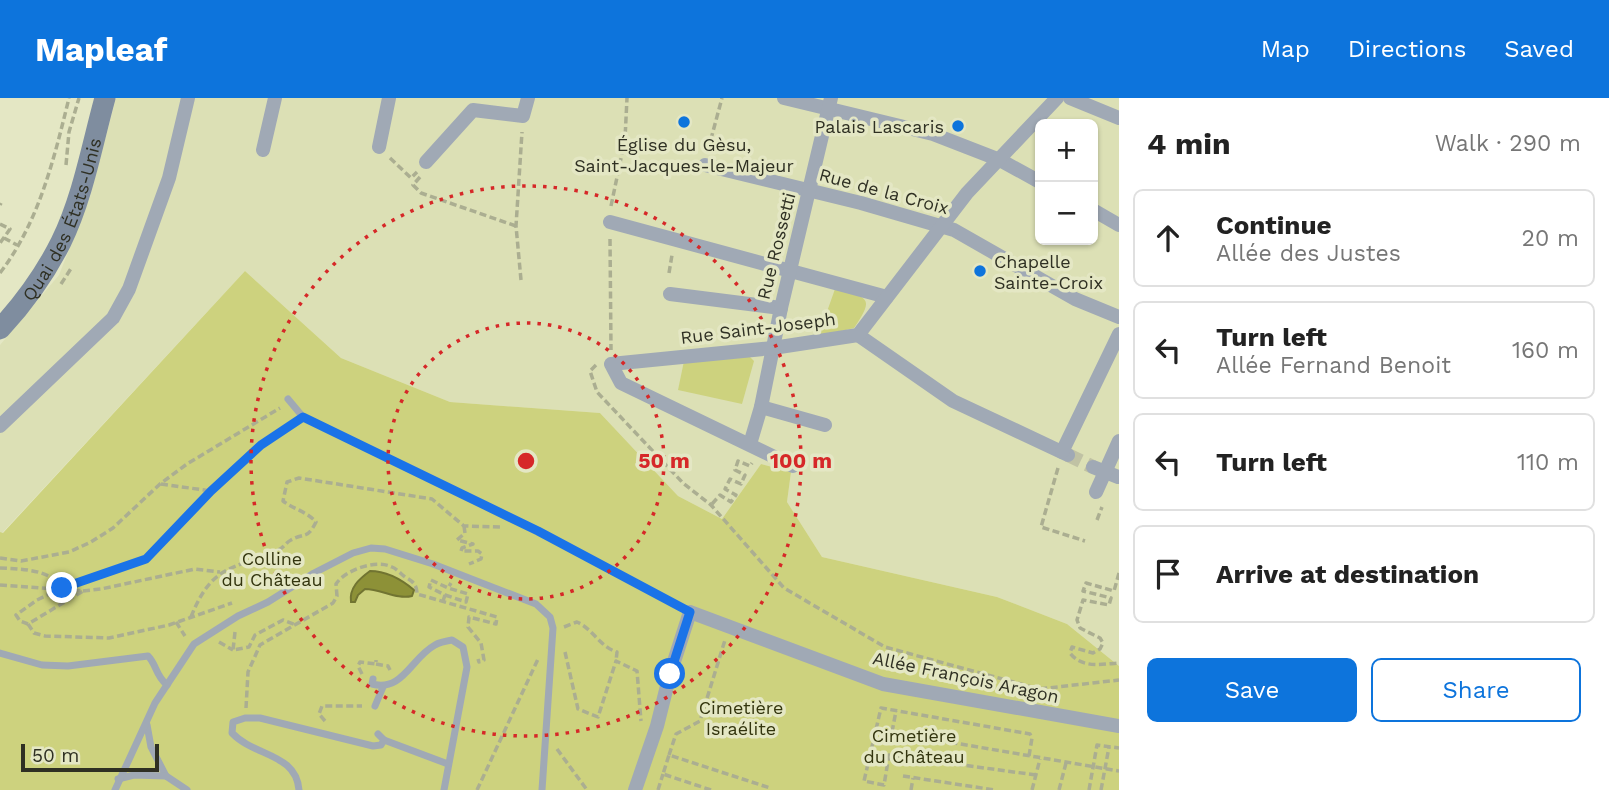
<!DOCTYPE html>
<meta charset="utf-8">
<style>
body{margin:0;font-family:"Work Sans",sans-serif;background:#f2f2f2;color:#222}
.controls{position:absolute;right:21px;top:21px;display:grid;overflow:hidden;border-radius:10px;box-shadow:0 2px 5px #0004}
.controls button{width:63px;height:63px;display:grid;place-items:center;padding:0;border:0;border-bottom:2px solid #e0e0e0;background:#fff;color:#222;font:35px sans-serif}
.scale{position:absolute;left:21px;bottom:18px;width:138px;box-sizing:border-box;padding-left:7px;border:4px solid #2f3023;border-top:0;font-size:19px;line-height:24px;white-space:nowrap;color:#2f3023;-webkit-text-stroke:5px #e4e7c4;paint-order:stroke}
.stop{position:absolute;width:21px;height:21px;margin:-16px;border:5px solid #1a73e8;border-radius:50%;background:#fff}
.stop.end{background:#1a73e8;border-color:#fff;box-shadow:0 2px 7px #0008}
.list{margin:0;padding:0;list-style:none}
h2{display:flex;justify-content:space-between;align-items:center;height:91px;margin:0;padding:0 28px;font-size:30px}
h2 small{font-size:23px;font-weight:400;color:#767676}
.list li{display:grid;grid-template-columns:46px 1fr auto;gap:21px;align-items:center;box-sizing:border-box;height:98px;margin:0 14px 14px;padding:0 14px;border:2px solid #e0e0e0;border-radius:10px}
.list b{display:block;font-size:26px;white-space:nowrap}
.list p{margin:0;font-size:23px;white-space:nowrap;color:#767676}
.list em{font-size:23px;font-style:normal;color:#767676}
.actions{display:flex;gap:14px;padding:21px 28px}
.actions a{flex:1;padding:16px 0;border:2px solid #0d74dc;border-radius:10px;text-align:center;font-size:24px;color:#0d74dc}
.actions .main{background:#0d74dc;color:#fff}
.icon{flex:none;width:38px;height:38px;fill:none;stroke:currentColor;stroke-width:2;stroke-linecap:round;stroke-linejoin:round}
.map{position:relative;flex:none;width:1119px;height:692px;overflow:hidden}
header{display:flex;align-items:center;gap:42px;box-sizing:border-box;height:98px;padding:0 35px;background:#0d74dc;color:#fff}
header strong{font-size:33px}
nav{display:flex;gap:38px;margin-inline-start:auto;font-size:24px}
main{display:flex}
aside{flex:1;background:#fff}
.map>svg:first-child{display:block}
.built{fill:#dce0b5;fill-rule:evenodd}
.green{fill:#cdd27e}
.water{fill:#8d9137;stroke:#717431;stroke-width:2}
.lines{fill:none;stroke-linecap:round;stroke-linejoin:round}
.street-tunnel{stroke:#c0c2a4;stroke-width:14;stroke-dasharray:14 7;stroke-linecap:butt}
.path{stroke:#abae91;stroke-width:3.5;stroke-dasharray:7 3.5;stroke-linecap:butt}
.lane{stroke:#a0a9b5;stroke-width:7}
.street{stroke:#a0a9b5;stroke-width:14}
.secondary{stroke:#7f8d9f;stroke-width:21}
.route{stroke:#1a73e8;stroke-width:9}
.ring{fill:none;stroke:#d62828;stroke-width:3.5;stroke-dasharray:3.5 7}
.poi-dot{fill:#0d74dc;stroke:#e4e7c4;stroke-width:2.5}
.labels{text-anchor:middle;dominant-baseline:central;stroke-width:7;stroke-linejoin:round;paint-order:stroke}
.poi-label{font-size:18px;fill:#2f3023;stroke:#e4e7c4;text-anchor:end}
.street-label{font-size:18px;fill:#2f3023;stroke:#e4e7c4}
.park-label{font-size:18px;fill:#33350e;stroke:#e4e7c4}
.centre{fill:#d62828;stroke:#e4e7c4;stroke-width:3.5}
.ring-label{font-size:21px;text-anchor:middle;font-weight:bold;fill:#d62828;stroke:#e4e7c4;stroke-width:7;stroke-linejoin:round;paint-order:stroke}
</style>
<header>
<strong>Mapleaf</strong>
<nav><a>Map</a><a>Directions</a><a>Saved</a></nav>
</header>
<main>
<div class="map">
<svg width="1119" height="692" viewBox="0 0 1119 692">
<rect width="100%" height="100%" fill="#e4e7c4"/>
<path class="built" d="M116,0H1119V568L1067,526L997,499L822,459L787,404L791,374L761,366L722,421L678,398L600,315L450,304L341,260L245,173L2,435L0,434V247L59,177L90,99ZM1040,26H1093V142H1040Z"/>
<g class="green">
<path d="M245,173L341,260L450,304L600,315L678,398L722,421L761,366L791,374L787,404L822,459L997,499L1067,526L1119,568V692H0V434L3,435Z"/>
<path d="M835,191C867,200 876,198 854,230L818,239Z"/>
<path d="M748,257L754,263L742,306L678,292L684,263Z"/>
</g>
<path class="water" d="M370,473C387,473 401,481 414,492L412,498C397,502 381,491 365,491L358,497L355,504H351C349,490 359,481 370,473Z"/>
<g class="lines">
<path class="street-tunnel" d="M1068,357L1093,369"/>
<g class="path">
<path d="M708,52L722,0"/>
<path d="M390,60L411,80L417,74"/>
<path d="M66,67L69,34L79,0"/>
<path d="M420,79L413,87L421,95L516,128"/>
<path d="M0,107L1,105"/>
<path d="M611,108L625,41L627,0"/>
<path d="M0,126L10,131L0,145"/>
<path d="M4,140L17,147"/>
<path d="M610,141L611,252"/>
<path d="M0,175C39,124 54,61 69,0"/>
<path d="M669,175L672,157"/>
<path d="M521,182L516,128L522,34"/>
<path d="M61,186L72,169"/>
<path d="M596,267L590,273L597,294L683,385L711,407L784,490L885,549L1039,591"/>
<path d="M1058,370L1041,429L1085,443"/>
<path d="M161,386L211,393"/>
<path d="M712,406L720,397L731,404L736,397L725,391L730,381L741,386L745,377L735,372L738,363L750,368L752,365"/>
<path d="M1097,422L1102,409"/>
<path d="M464,428L465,435L457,442L473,446L462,450L461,453H478L482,456L481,461L469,466"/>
<path d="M0,460L21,463L69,454L91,444L113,430L160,386L187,366L280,310"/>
<path d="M0,470C20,471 51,471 62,490"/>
<path d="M1119,475L1114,493L1086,485L1083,493L1111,500L1109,507L1083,502L1077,522L1080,530L1100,540L1103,545L1100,551L1093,555L1072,549L1070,555C1082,571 1102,566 1119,565"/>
<path d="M0,487L83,493L28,526L20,523L16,517L37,502L62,490L146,461L211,393L261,347L292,326"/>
<path d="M83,493L101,491L195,471L220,474"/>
<path d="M445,497L466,504L468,496L448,490"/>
<path d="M443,503L445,497L429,489L431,482L448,490L451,485"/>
<path d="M191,519C212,466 232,472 278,452C284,450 285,445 291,442C305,434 307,442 316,424C306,413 295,412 283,403L287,384L299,380L432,401L464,428L501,429"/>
<path d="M176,524L185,538"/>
<path d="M28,526L34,535L45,538L109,540L169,527L232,505"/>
<path d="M564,529L577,524C593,531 600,549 617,554L616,563"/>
<path d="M235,534L233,552L249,549L255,537L283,522L296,527"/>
<path d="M219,544L233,552"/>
<path d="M565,554L578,611L598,619L616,563L637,573L641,623"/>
<path d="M376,566L388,568L390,572"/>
<path d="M362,576L358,568L360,564L376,566V562"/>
<path d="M1037,600L1039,591L1119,582"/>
<path d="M246,610L248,574L260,547L333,505L337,498L336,486C345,472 376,461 392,469C397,471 401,476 405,479C413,483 417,487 417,496L497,519L496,526L469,519L468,529L481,545L484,562L479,564L478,561"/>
<path d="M325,623L319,616L322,608H362"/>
<path d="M878,632L1119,673"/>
<path d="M892,634L896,613"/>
<path d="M557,651L587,692"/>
<path d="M669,657L676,636L700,623L725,542"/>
<path d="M1029,658L1032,640L1030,636L881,610L864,683L884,687L889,657L1036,677"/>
<path d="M903,678L995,692"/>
<path d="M477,692L538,561"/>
<path d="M658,692L663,676"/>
<path d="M711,692L663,676L669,657L770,690"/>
<path d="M911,692L913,680"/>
<path d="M1032,692L1040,661"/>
<path d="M1059,692L1066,665"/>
<path d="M1089,692L1097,647L1119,650"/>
<path d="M1101,692L1109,649"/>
</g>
<g class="lane">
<path d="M288,301L303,319L538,433L690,514"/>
<path d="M0,555L42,567L68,568L148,558C157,567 155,577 167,587"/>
<path d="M373,581L372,586C403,594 411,560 435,547C440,544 446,543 452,542L463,549L467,569L444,692"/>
<path d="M375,608L383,589"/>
<path d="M147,627L151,649L166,678"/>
<path d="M384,642L448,666"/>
<path d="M118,681L134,677L166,678L187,692"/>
<path d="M115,692L155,605L194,546L238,518L268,504L314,475L353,455L371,450L385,451L433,466L536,506L550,519L553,530L542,692"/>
<path d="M299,692C296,655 255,659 232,635L233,624L245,620H260L373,648L381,647L384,642L378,636"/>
</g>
<g class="street">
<path d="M784,0L933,36L1000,62L1040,84"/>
<path d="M1070,0L1119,20"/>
<path d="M379,49L389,0"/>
<path d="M263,52L275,0"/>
<path d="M426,64L473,12L523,18L528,0"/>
<path d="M705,67L861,105L954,132L1075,201L1119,219"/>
<path d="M1093,112L1119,127"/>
<path d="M610,124L887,199"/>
<path d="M670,196L781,210"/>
<path d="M858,237L953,303L1068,357"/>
<path d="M761,309L825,327"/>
<path d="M0,328L113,220L129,191L169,80L188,0"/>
<path d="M750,346L761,309L781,210L831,0"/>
<path d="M1062,354L1119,236"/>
<path d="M793,368L621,285L611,266L773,250L858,237L967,95L1057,0"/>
<path d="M1093,369L1118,379"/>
<path d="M1096,394L1119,343"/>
<path d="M635,692L657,628L670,576L690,514L883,586L1119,628"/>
</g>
<path class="secondary" id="s1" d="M0,231C24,205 45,176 61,144C83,99 92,47 105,0"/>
</g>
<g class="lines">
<path class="route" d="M62,490L146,461L211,393L261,347L303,319L538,433L690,514L670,576"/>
</g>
<g class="ring">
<circle cx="526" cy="363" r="138"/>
<circle cx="526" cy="363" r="275"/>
</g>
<g class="poi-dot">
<circle cx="684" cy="24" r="7"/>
<circle cx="958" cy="28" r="7"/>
<circle cx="980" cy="173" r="7"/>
</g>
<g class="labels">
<g class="poi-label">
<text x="944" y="28">Palais Lascaris</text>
<text x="684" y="46" text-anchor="middle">Église du Gèsu,<tspan x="684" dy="21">Saint-Jacques-le-Majeur</tspan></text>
<text x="994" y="163" text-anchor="start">Chapelle<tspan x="994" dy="21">Sainte-Croix</tspan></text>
</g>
<g class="street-label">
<text transform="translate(884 93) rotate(15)">Rue de la Croix</text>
<text stroke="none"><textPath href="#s1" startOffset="128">Quai des États-Unis</textPath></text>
<text transform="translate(776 148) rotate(-76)">Rue Rossetti</text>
<text transform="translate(758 230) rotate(-7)">Rue Saint-Joseph</text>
<text transform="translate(966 579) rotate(12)">Allée François Aragon</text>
</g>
<g class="park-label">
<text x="272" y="460">Colline<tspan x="272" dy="21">du Château</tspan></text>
<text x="741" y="609">Cimetière<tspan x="741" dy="21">Israélite</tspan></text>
<text x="914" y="637">Cimetière<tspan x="914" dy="21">du Château</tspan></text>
</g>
</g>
<circle cx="526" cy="363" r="10" class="centre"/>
<g class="ring-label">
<text x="664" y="370">50 m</text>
<text x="801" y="370">100 m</text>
</g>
</svg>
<div class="controls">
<button>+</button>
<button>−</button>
</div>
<div class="scale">50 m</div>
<div class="stop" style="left:670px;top:576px"></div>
<div class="stop end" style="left:62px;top:490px"></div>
</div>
<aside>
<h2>4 min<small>Walk · 290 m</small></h2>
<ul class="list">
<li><svg class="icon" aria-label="ahead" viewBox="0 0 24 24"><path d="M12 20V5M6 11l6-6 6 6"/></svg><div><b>Continue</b><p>Allée des Justes</p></div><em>20 m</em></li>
<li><svg class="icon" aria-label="left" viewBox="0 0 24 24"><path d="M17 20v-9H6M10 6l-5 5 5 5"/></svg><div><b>Turn left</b><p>Allée Fernand Benoit</p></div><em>160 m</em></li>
<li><svg class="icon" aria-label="left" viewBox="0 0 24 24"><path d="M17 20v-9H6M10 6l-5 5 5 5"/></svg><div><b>Turn left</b></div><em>110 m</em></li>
<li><svg class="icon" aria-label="arrive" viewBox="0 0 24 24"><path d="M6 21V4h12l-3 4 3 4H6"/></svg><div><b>Arrive at destination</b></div></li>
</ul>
<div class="actions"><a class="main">Save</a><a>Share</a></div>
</aside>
</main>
